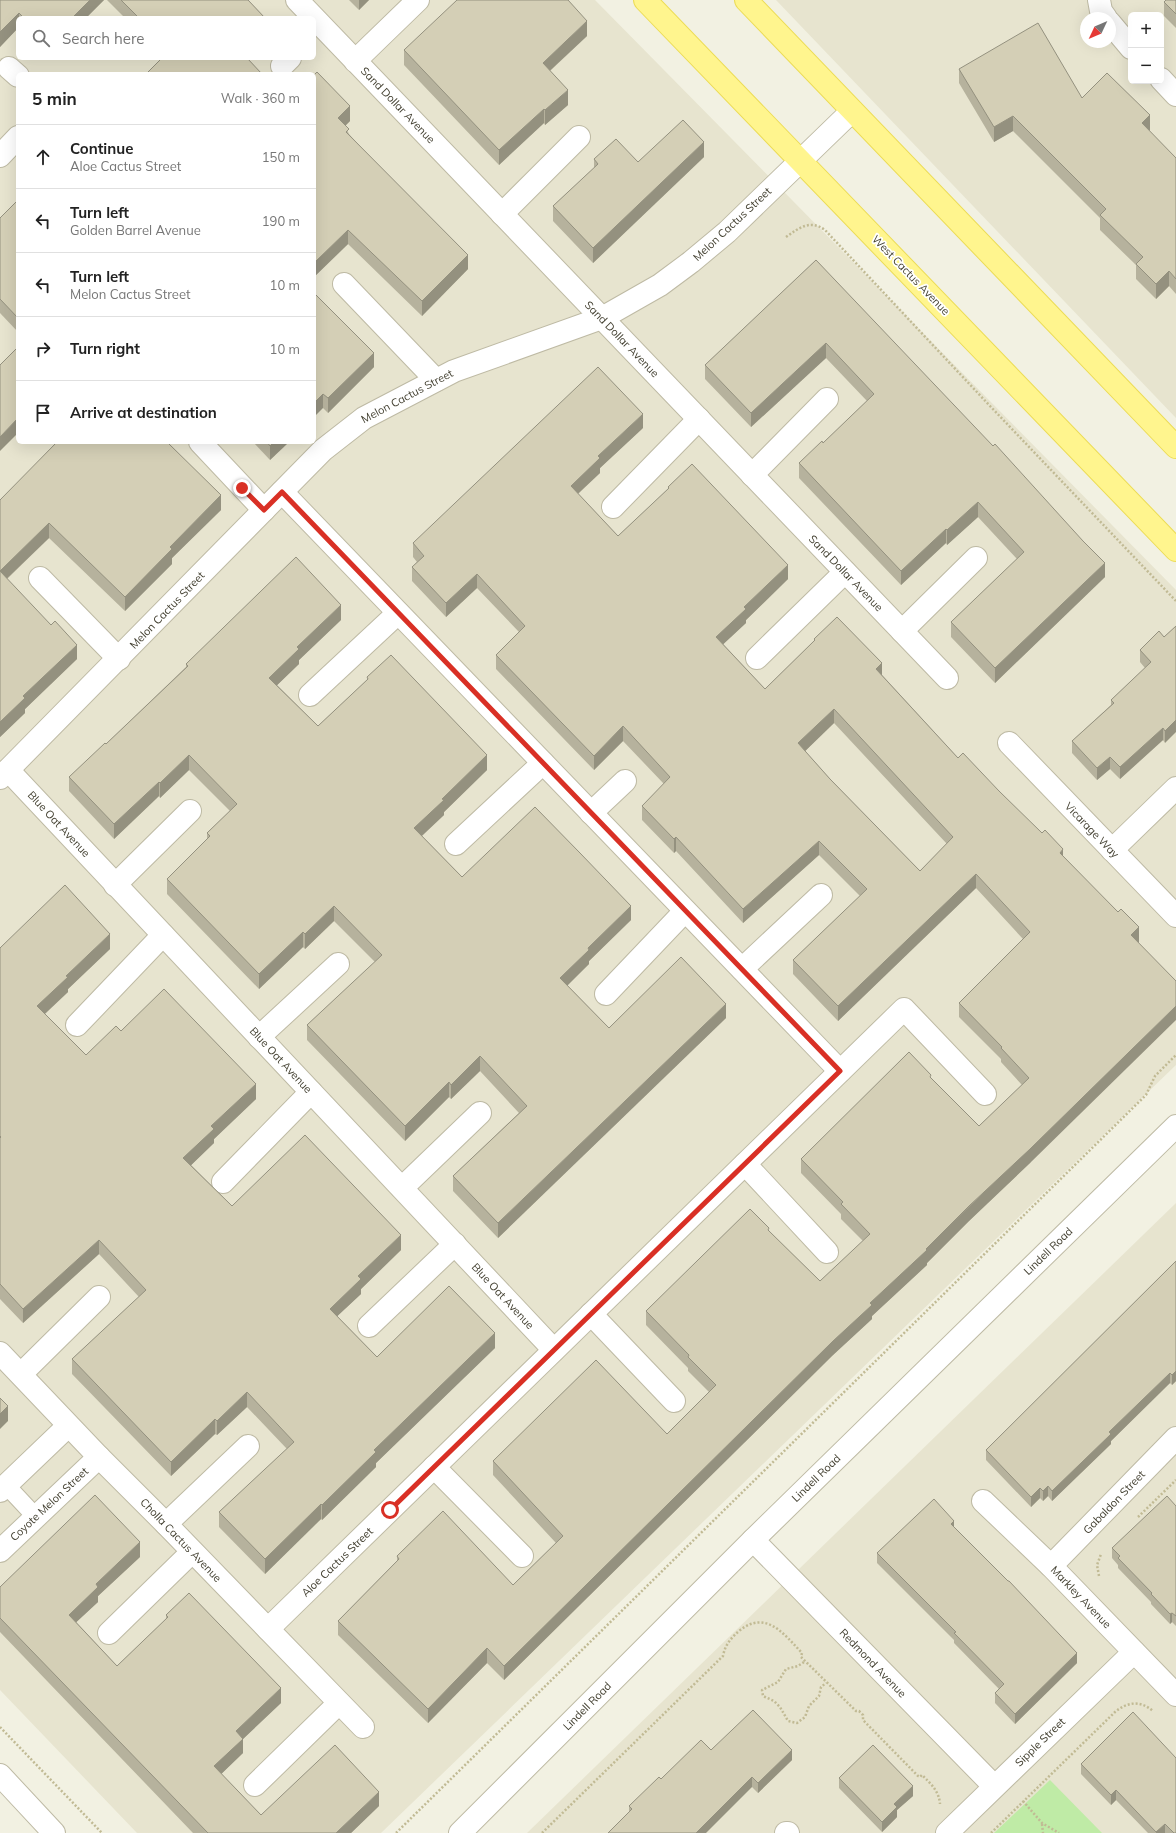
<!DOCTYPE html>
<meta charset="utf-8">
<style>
body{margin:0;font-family:Mulish,sans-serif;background:#f2f2f2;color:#222}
.controls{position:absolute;right:12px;top:12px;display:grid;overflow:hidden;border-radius:6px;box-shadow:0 4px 16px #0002}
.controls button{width:36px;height:36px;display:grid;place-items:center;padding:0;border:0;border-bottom:1px solid #e0e0e0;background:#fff;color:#222;font:20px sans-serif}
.compass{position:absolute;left:1080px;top:12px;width:36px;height:36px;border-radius:50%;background:#fff;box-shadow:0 4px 16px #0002;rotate:226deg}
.stop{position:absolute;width:12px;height:12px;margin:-9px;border:3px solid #d93025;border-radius:50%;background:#fff}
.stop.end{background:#d93025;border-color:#fff;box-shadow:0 1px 4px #0008}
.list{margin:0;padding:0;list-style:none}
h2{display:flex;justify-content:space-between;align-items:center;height:52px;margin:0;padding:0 16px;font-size:17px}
h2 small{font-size:13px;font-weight:400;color:#767676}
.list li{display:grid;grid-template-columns:26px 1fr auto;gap:12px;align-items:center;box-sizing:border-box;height:64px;padding:0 16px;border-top:1px solid #e0e0e0}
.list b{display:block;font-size:15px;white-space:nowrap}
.list p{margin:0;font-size:13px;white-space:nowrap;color:#767676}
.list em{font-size:13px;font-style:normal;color:#767676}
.icon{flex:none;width:22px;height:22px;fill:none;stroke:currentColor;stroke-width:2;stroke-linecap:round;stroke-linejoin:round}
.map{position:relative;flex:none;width:1176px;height:1833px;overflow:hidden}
.search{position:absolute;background:#fff;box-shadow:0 4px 16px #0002;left:16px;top:16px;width:300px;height:44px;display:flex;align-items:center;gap:10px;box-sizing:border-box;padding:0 14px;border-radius:6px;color:#767676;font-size:15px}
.panel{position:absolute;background:#fff;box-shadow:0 4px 16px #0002;left:16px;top:72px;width:300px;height:372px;border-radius:6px}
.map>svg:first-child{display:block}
.residential{fill:#e7e4cf;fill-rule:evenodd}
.green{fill:#bfeba6}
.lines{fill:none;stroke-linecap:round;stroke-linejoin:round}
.service-casing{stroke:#bebaa4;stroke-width:19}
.minor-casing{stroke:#bebaa4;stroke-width:24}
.tertiary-casing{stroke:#bebaa4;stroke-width:24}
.primary-casing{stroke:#ecdc56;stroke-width:24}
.path{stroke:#c1ba94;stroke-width:2.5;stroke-dasharray:2 2;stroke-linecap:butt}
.service{stroke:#fff;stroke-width:17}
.minor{stroke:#fff;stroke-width:22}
.tertiary{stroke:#fff;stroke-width:22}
.primary{stroke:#fff58e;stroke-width:22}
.wall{fill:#b6b29d;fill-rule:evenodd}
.shaded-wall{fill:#94917f}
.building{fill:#d4cfb6;stroke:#94917f;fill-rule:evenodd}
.route{stroke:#d93025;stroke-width:5}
.labels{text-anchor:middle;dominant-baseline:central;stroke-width:3.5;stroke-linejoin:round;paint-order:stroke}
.street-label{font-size:11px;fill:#444132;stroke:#fff}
</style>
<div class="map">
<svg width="1176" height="1833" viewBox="0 0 1176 1833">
<rect width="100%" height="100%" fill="#f2f1e2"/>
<g class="residential">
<path d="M0,0H595L1176,590V1065L381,1833H137L0,1690ZM18,18H314V58H18ZM18,74H314V442H18Z"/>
<path d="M776,0H1176V418ZM1131,15H1161V81H1131ZM1086,18H1110V42H1086Z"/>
<path d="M1176,1203V1833H527Z"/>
</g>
<path class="green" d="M1050,1780L1102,1833H994Z"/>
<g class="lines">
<defs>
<path id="service" d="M6,1485L35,1516"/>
<g id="minor">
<path d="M297,0L947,678"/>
<path d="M1099,0L1101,11L1106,18"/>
<path d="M1110,23L1131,48"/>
<path d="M355,61L418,0"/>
<path d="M282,66L290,58"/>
<path d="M9,68L18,76"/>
<path d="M1161,79L1176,95"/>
<path d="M0,156L18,137"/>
<path d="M502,214L579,137"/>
<path d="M344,284L436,380"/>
<path d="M200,442L264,510"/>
<path d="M752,475L827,399"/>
<path d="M282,492L840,1071"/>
<path d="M613,507L699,419"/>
<path d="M40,578L119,659"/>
<path d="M902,631L976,558"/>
<path d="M757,658L845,572"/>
<path d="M310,695L398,613"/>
<path d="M1009,743L1176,916"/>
<path d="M8,770L554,1350"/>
<path d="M0,778L323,450L364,418L454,371L602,318L660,285L691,262L727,232L852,111"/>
<path d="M591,813L625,781"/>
<path d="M456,844L543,763"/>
<path d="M1112,850L1176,788"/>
<path d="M115,885L190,811"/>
<path d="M742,969L821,895"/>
<path d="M606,994L685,911"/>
<path d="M77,1025L163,935"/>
<path d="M259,1037L338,964"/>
<path d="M745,1164L827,1252"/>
<path d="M223,1182L311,1092"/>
<path d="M402,1188L480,1113"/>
<path d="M591,1314L674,1401"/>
<path d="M369,1326L455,1244"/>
<path d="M0,1353L99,1457L166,1524L363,1727"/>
<path d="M21,1374L99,1297"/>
<path d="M434,1467L522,1556"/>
<path d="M0,1491L68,1426"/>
<path d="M983,1501L1051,1566L1176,1695"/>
<path d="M166,1524L248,1446"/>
<path d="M753,1540L994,1786"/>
<path d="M0,1551L99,1457"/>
<path d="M1051,1566L1176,1438"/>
<path d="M268,1629L904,1009L985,1094"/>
<path d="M109,1633L192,1552"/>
<path d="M255,1785L339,1703"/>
<path d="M786,1833H788"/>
<path d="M947,1833L1134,1652"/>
</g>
<g id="tertiary">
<path d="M0,1775L54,1833"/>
<path d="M460,1833L753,1540L1176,1126"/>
</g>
<g id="primary">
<path d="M645,0L1176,550"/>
<path d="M746,0L1176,447"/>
</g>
</defs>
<use href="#service" class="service-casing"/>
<use href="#minor" class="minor-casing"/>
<use href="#tertiary" class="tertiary-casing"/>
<use href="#primary" class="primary-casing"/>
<g class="path">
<path d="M786,237C799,228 810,219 825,230L990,406L1176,601"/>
<path d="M1138,1517L1176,1480"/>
<path d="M1099,1576L1097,1565L1101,1554"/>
<path d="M804,1662L798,1666L786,1669L778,1682L762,1690L763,1696L774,1701L780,1707L788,1721L797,1723L805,1717L809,1706L819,1696L821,1687L826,1683"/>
<path d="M0,1727L102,1833"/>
<path d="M1023,1801L1042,1823L1059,1833"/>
<path d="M1042,1824L1043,1833"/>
<path d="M396,1833L1146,1095L1155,1076L1176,1055"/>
<path d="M542,1833L723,1656C725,1645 731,1638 739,1631C766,1609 784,1634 802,1653L801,1657L856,1711H859L863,1715V1720L918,1776L920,1777L922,1775C931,1784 939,1791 940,1804"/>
<path d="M991,1833L1115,1712C1127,1702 1140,1700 1153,1711"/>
</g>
<use href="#service" class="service"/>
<use href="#minor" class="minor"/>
<use href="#tertiary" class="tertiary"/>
<use href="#primary" class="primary"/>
</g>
<g class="wall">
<path d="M0,0H104L86,18H18V28L0,47Z"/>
<path d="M107,0H248L265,18H125Z"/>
<path d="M349,0H369L359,10Z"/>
<path d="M1176,0V28L1164,16V2Z"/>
<path d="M587,36L550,71L568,105L545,125L544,123L499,165L404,65V50Z"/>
<path d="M959,69L1082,98L1150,130L1149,131L1176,158V294L1169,286L1156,299L1136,279V265L1100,230V218L1013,131L994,142L959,83Z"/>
<path d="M314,75L350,121L345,126L349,134L468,269L422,316L348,244L314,277Z"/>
<path d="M704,157L593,263L553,221V206L594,168V159L638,162Z"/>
<path d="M18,200V332L0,313V218Z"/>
<path d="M816,260L1105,577L995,683L951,637V622L1017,559L978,517L947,545L946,543L901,585L799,478V463L823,443L867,401L826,358L751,427L705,379V365Z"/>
<path d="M314,293L374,367L328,413L323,408Z"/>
<path d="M643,428L600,468V473L578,494L618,536L668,489V487L788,579L746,620V623L723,644L765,689L814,641V639L882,675L958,758L999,791L1063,856L1139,942L1030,1163L969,1221L927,1263V1265L872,1316V1319L833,1355L504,1680L487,1663L428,1723L338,1635V1621L397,1561V1556L513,1585L556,1543L493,1475V1461L667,1434L709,1392L688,1371V1368L646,1325V1311L769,1231L820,1281L863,1241L841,1219V1214L801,1173V1159L931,1078L979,1126L1022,1085L1001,1062V1059L959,1017V1003L1023,939L976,888L838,1021L793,974V960L860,896L819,855L743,923L676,851L674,853L642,820V806L664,784L623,741L594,770L496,669V655L519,632L477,588L446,617L412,581V567L417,562L413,557V543ZM834,723L947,844L920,871L830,779L805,751Z"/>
<path d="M253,442H289L270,460Z"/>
<path d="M0,500L221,510L172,558V564L125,611L49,538L7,579L77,659L25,709V713L0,737Z"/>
<path d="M341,620L299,660V664L277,685L318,726L367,680V677L487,770L444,812V815L422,836L462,877L631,920L589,961V964L567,985L609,1028L726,1018L498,1238L453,1191V1176L519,1113L480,1071L451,1099L449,1097L405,1141L307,1040V1025L375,962L334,921L305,949L303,947L259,989L167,894V879L207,839V833L230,811L189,770L160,798L159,796L114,839L69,791V777L106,744L186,667V664Z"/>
<path d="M1176,626L1165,743L1163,740L1120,779L1110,769L1097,780L1072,753V741L1111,705V700L1145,668L1140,662V650L1164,637Z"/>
<path d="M0,948L110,949L68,989V992L45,1014L86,1055L121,1031L256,1099L214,1139V1143L191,1165L232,1206L401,1250L361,1289V1294L337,1316L377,1357L495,1348L376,1463V1467L322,1520L321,1519L265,1574L219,1527V1512L287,1449L247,1407L217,1435L215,1434L171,1476L72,1374V1359L139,1297L99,1254L23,1323L0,1299Z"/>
<path d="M1176,1261V1381L1172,1385L1170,1383L1111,1441V1444L1052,1501L1048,1496L1043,1501L1040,1498L1031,1507L986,1460V1450Z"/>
<path d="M1176,1506V1626L1172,1622L1170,1624L1151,1604V1602L1118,1568V1565L1112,1558V1548Z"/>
<path d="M954,1527L1077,1663L1015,1724L995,1703V1693L999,1689L954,1643V1640L877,1563V1553Z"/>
<path d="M140,1557L98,1596V1602L76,1622L117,1666L166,1619V1615L281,1703L243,1739V1753L221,1774L261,1815L379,1806L351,1833H193L0,1632V1587Z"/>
<path d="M1133,1712L1176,1833H1148L1116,1800L1111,1805L1081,1774V1764Z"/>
<path d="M711,1750L792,1760L758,1793L752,1787L629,1812V1806L661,1779Z"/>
<path d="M839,1778L913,1796L897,1810V1817L882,1832L839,1788Z"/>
</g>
<g class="shaded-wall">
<path d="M90,0H104L86,18H72Z"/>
<path d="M359,0H369L359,10Z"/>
<path d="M19,13V18H18V28L0,47V32Z"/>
<path d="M587,21V36L543,77V63Z"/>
<path d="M568,90V105L545,125V110Z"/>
<path d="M350,106V121L338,133V118Z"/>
<path d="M544,109V123L499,165V150Z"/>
<path d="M1150,115V130L1142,138V123Z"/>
<path d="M1013,116V131L994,142V127Z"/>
<path d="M704,142V157L593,263V248Z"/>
<path d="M348,230V244L314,277V263Z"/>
<path d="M468,255V269L422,316V301Z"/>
<path d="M1169,271V286L1156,299V284Z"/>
<path d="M826,343V358L751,427V413Z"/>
<path d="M374,353V367L328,413V398Z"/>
<path d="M323,394V408L314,417V403Z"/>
<path d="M643,414V428L600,468V473L571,500V486L598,456Z"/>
<path d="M18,418V433L0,451V437Z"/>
<path d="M274,442H289L270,460V446Z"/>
<path d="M221,495V510L172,558V564L125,611V597L170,547Z"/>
<path d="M978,502V517L947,545V530Z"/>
<path d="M49,523V538L0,585V571Z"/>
<path d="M946,529V543L901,585V571Z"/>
<path d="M1105,563V577L995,683V668Z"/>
<path d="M788,565V579L746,620V623L716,651V637L744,607Z"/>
<path d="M477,574V588L446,617V603Z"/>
<path d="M341,605V620L299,660V664L269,693V678L297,647Z"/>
<path d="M77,645V659L25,709V713L0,737V722L23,696Z"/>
<path d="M882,663V677L876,669Z"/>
<path d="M834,709V723L798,758V743Z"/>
<path d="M1176,720V732L1165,743V731Z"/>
<path d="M623,726V741L594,770V756Z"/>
<path d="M1163,728V740L1120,779V767Z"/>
<path d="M189,755V770L160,798V783Z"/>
<path d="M487,755V770L444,812V815L414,843V828L442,799Z"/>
<path d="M1110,757V769L1097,780V768Z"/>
<path d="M159,782V796L114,839V824Z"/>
<path d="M676,837V851L674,853V839Z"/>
<path d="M819,841V855L743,923V909Z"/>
<path d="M1063,849V863L1060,853Z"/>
<path d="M976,874V888L838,1021V1006Z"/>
<path d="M334,906V921L305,949V934Z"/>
<path d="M631,906V920L589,961V964L560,993V978L588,948Z"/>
<path d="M1139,927V942L1131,949V935Z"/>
<path d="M303,932V947L259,989V974Z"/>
<path d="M110,934V949L68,989V992L37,1021V1006L66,976Z"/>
<path d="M726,1004V1018L498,1238V1223Z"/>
<path d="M1176,1006V1020L1030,1163L969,1221L927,1263V1265L872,1316V1319L833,1355L504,1680V1666L870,1303Z"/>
<path d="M480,1056V1071L451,1099V1085Z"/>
<path d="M449,1082V1097L405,1141V1126Z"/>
<path d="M256,1084V1099L214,1139V1143L183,1173V1158L211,1126Z"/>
<path d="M401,1235V1250L361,1289V1294L330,1323V1309L358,1276Z"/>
<path d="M99,1240V1254L23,1323V1309Z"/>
<path d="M495,1333V1348L376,1463V1467L322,1520V1505L374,1450Z"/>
<path d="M1176,1371V1381L1172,1385V1375Z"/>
<path d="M1170,1373V1383L1111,1441V1444L1052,1501V1491L1109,1432Z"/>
<path d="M247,1392V1407L217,1435V1421Z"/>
<path d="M8,1406V1421L0,1429V1414Z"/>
<path d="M215,1419V1434L171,1476V1462Z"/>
<path d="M1048,1486V1496L1043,1501V1491Z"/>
<path d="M1040,1488V1498L1031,1507V1497Z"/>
<path d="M321,1504V1519L265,1574V1559Z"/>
<path d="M954,1521V1530L951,1524Z"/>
<path d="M140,1542V1557L98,1596V1602L69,1629V1615L96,1584Z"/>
<path d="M1172,1613V1622L1170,1624V1614Z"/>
<path d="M487,1648V1663L428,1723V1709Z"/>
<path d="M1077,1653V1663L1015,1724V1714Z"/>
<path d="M281,1688V1703L243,1739V1753L214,1781V1766L236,1731Z"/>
<path d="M792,1750V1760L758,1793V1783Z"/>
<path d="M752,1777V1787L706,1833H696Z"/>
<path d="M913,1786V1796L897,1810V1817L882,1832V1822L894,1804Z"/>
<path d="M1116,1790V1800L1111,1805V1795Z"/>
<path d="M379,1792V1806L351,1833H336Z"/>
<path d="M1165,1824V1833H1156V1832Z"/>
</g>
<g class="building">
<path d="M0,0H90L72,18H24L19,13L0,32Z"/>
<path d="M121,0H248L265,18H139Z"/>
<path d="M457,0H568L587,21L543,63L568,90L545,110L544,109L499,150L404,50Z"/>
<path d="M1166,0H1176V14L1164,2Z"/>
<path d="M1038,23L1082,98L1107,73L1150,115L1142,123L1176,158V279L1169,271L1156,284L1136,264L1143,257L1100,215L1106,209L1013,116L994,127L959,69Z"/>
<path d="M162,58H247L262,74H146Z"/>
<path d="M317,72L350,106L338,118L349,129L346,132L468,255L422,301L348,230L314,263V75Z"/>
<path d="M683,120L704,142L593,248L553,206L598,164L594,159L616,139L638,162Z"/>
<path d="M18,200V318L0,299V218Z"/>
<path d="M816,260L993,446L995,444L1083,541L1105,563L995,668L951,622L1024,552L978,502L947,530L946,529L901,571L799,463L822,441L823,443L874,394L826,343L751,413L705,365Z"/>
<path d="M314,293L374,353L328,398L323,394L314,403Z"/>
<path d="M18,347V418L0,437V365Z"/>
<path d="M598,367L643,414L598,456L600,458L571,486L618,536L669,488L668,487L692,464L788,565L744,607L746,609L716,637L765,689L815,640L814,639L837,617L882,663L876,669L958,758L963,753L999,791L1042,833L1045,830L1063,849L1060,853L1118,912L1121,909L1139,927L1131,935L1176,981V1006L1030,1149L969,1206L926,1249L927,1250L870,1303L872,1305L833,1341L504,1666L487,1648L428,1709L338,1621L399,1559L397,1556L443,1511L513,1585L563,1536L493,1461L596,1360L667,1434L716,1385L688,1357L689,1355L646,1311L750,1209L769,1228L768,1230L820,1281L870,1234L841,1204L843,1202L801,1159L909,1052L931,1075L930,1077L979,1126L1029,1078L1001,1048L1002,1047L959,1003L1030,932L976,874L838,1006L793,960L867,889L819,841L743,909L676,837L674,839L642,806L670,777L623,726L594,756L496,655L525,626L477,574L446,603L412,567L424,556L413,543ZM834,709L953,837L920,871L830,779L798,743Z"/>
<path d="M57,442H167L221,495L170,547L172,549L125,597L49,523L0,571L51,625L55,621L77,645L23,696L25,698L0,722V500Z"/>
<path d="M267,442H274L270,446Z"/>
<path d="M296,557L341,605L297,647L299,649L269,678L318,726L368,679L367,677L391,655L487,755L442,799L444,800L414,828L462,877L535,807L580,853L631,906L588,948L589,950L560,978L609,1028L681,957L726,1004L498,1223L453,1176L527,1106L480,1056L451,1085L449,1082L405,1126L307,1025L382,955L334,906L305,934L303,932L259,974L167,879L210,836L207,833L237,804L189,755L160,783L159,782L114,824L69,777L105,743L106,744L188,666L186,664Z"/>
<path d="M1176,626V720L1165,731L1163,728L1120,767L1110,757L1097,768L1072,741L1114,703L1111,700L1151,662L1140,650L1159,631L1164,637Z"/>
<path d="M65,885L110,934L66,976L68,977L37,1006L86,1055L116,1026L121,1031L164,989L256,1084L211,1126L214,1129L183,1158L232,1206L305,1135L401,1235L358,1276L361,1279L330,1309L377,1357L449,1286L495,1333L374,1450L376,1452L322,1505L321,1504L265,1559L219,1512L294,1442L247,1392L217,1421L215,1419L171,1462L72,1359L146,1290L99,1240L23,1309L0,1284V1138L1,1137L0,1136V948Z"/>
<path d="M1176,1261V1371L1172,1375L1170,1373L1109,1432L1111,1434L1052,1491L1048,1486L1043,1491L1040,1488L1031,1497L986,1450Z"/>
<path d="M0,1398L8,1406L0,1414Z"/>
<path d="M95,1495L140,1542L96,1584L98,1587L69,1615L117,1666L168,1617L166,1615L189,1593L281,1688L236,1731L243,1739L214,1766L261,1815L335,1745L379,1792L336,1833H208L0,1618V1587Z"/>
<path d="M1167,1496L1176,1506V1616L1172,1613L1170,1614L1151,1594L1152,1593L1118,1558L1120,1556L1112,1548Z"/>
<path d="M934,1499L954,1521L951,1524L1008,1581H1009L1077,1653L1015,1714L995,1693L1004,1684L954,1633L956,1632L877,1553Z"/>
<path d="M753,1710L792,1750L758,1783L752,1777L696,1833H608L632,1809L629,1806L659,1777L661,1779L701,1740L711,1750Z"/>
<path d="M1133,1712L1176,1758V1833H1174L1165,1824L1156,1832L1116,1790L1111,1795L1081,1764Z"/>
<path d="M873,1745L913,1786L894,1804L897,1807L882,1822L839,1778Z"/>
</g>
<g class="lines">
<path class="route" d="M242,488L264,510L282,492L840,1071L390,1510"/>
</g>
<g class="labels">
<g class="street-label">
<text transform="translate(398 105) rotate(46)">Sand Dollar Avenue</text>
<text transform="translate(732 224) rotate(-43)">Melon Cactus Street</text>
<text transform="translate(911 275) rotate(46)">West Cactus Avenue</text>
<text transform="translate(622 339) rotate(46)">Sand Dollar Avenue</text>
<text transform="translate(407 396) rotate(-28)">Melon Cactus Street</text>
<text transform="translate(846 573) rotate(46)">Sand Dollar Avenue</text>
<text transform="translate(167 610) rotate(-46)">Melon Cactus Street</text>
<text transform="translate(59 824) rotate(47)">Blue Oat Avenue</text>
<text transform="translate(1092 830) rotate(46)">Vicarage Way</text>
<text transform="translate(281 1060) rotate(47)">Blue Oat Avenue</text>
<text transform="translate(1048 1251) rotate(-44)">Lindell Road</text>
<text transform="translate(503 1296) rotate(47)">Blue Oat Avenue</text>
<text transform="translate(816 1478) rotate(-44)">Lindell Road</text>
<text transform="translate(1114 1502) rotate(-46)">Gabaldon Street</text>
<text transform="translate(49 1504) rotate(-43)">Coyote Melon Street</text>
<text transform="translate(181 1540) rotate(46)">Cholla Cactus Avenue</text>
<text transform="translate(337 1562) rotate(-44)">Aloe Cactus Street</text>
<text transform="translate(1081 1597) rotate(46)">Markley Avenue</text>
<text transform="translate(873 1663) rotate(46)">Redmond Avenue</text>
<text transform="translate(587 1706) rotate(-45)">Lindell Road</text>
<text transform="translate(1040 1742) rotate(-44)">Sipple Street</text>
</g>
</g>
</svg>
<div class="controls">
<button>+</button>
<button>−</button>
</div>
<svg class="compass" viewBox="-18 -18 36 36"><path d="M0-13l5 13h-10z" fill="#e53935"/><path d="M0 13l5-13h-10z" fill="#767676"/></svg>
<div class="stop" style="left:390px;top:1510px"></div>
<div class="stop end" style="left:242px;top:488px"></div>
<div class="search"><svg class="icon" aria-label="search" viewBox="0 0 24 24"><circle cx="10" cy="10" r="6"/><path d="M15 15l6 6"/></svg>Search here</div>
<section class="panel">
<h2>5 min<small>Walk · 360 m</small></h2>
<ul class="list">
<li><svg class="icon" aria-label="ahead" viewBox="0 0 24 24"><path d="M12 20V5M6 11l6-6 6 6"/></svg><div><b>Continue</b><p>Aloe Cactus Street</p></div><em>150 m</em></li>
<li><svg class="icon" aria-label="left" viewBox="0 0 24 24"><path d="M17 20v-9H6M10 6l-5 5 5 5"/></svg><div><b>Turn left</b><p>Golden Barrel Avenue</p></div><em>190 m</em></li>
<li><svg class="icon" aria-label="left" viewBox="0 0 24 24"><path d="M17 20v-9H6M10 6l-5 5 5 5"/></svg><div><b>Turn left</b><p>Melon Cactus Street</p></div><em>10 m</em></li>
<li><svg class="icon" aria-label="right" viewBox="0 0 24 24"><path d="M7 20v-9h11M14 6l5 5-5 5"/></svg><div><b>Turn right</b></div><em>10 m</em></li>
<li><svg class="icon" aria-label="arrive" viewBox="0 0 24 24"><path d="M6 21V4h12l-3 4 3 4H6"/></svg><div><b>Arrive at destination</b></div></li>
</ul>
</section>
</div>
